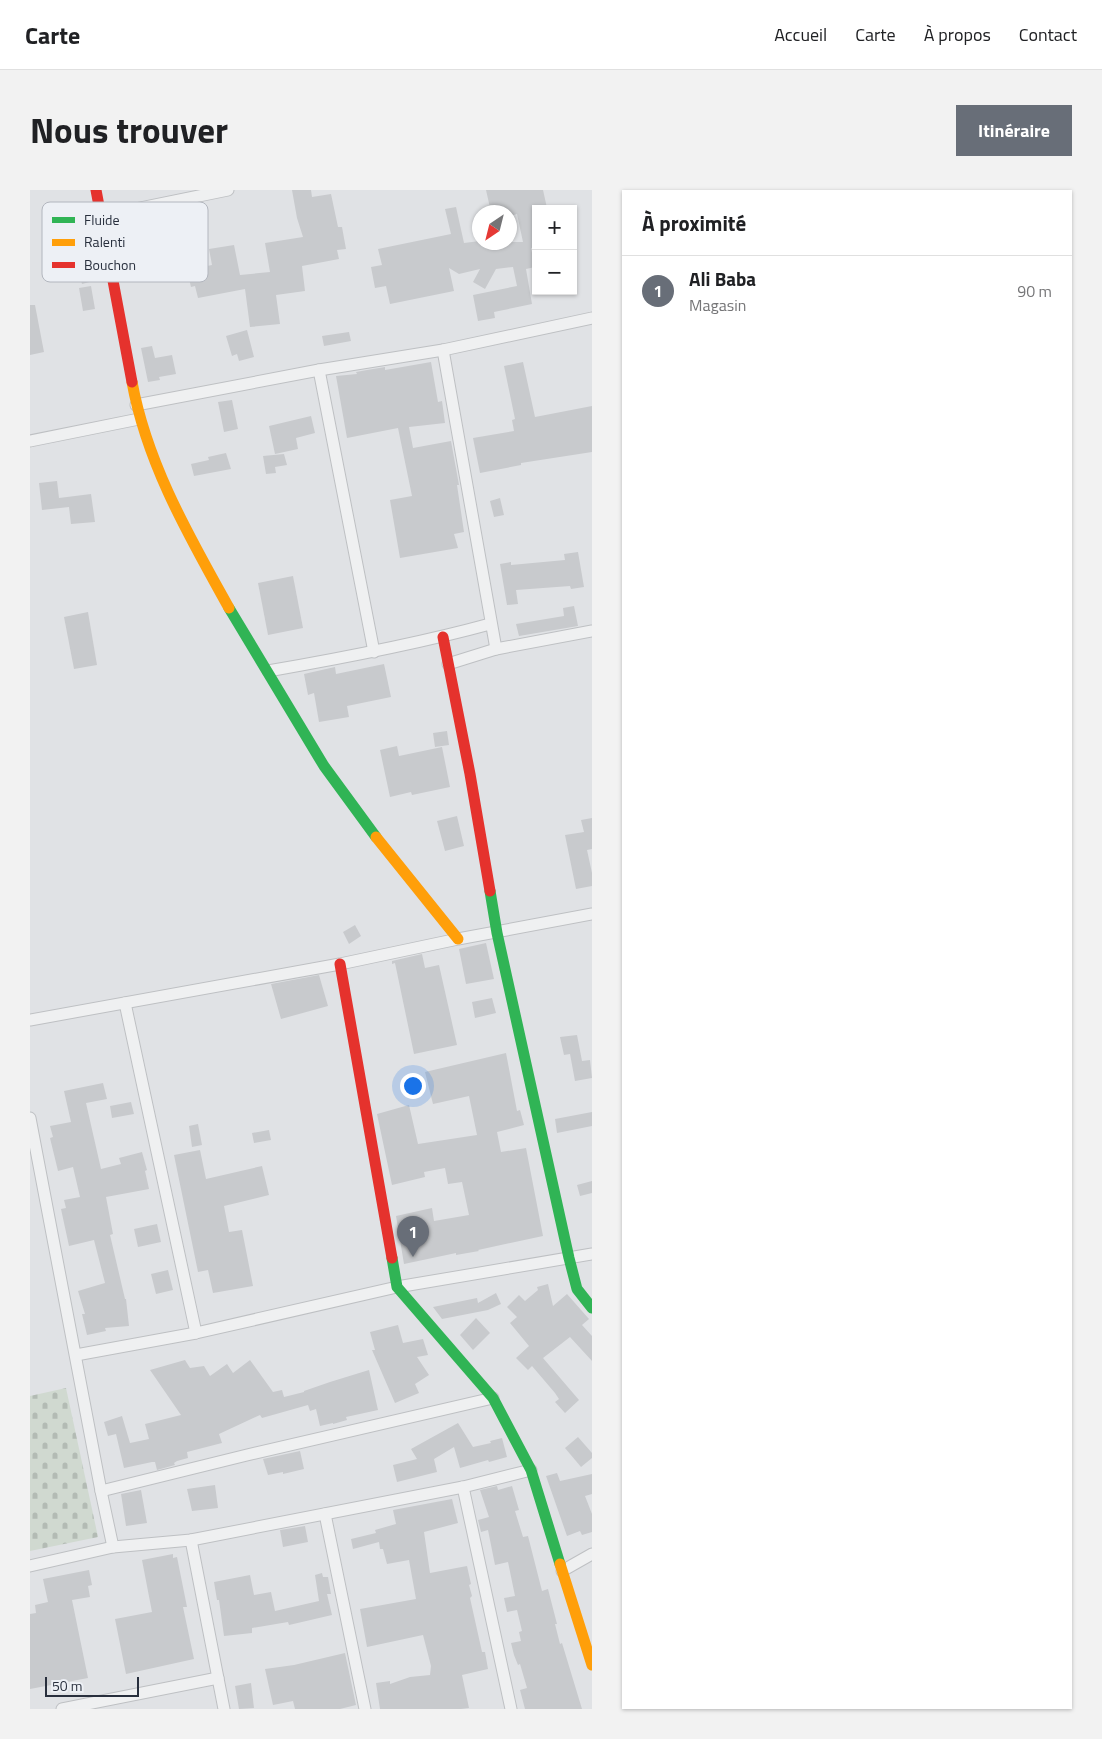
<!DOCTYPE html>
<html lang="fr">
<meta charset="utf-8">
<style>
body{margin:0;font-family:"Titillium Web",sans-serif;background:#f2f2f2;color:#202124}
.controls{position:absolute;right:15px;top:15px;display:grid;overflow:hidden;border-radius:0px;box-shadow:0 1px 4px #0004}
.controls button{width:45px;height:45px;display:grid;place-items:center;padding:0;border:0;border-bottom:1px solid #e0e0e0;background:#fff;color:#202124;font:25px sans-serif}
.compass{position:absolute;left:442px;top:15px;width:45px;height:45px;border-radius:50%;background:#fff;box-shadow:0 1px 4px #0004;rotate:215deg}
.scale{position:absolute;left:15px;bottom:12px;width:94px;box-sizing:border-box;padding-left:5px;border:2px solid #282f3d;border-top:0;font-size:14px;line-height:18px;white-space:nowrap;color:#282f3d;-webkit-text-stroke:4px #edf0f5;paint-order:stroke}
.you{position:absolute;left:382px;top:895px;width:18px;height:18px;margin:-12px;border:4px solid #fff;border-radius:50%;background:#1a73e8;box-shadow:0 0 0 8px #1a73e833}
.badge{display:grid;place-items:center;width:32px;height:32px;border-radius:50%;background:#686e78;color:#fff;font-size:16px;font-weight:700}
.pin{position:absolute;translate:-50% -41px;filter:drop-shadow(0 1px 2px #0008)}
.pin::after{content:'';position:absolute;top:26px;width:18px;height:15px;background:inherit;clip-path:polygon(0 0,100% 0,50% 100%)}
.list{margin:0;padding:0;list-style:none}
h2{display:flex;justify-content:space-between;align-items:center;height:65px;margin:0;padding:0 20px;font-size:21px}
h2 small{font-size:16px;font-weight:400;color:#757577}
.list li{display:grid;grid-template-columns:32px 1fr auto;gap:15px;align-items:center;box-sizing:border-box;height:70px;padding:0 20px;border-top:1px solid #e0e0e0}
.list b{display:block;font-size:19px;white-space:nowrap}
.list p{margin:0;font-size:16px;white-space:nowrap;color:#757577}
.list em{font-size:16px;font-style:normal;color:#757577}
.map{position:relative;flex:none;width:562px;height:1519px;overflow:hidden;border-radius:0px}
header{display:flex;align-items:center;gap:30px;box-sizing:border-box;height:70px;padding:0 25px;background:#fff;border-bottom:1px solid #e0e0e0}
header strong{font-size:24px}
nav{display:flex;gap:28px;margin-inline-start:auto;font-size:18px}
.intro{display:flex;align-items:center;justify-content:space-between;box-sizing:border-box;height:120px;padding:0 30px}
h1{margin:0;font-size:35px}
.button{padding:12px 22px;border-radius:0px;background:#686e78;color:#fff;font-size:18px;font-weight:700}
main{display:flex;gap:30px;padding:0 30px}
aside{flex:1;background:#fff;border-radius:0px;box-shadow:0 1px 4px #0004}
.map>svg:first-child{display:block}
.cemetery{fill:url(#cemetery-stones)}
.building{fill:#c8cacd}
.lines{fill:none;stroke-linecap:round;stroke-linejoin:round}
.street-casing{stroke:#bec0c3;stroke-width:13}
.street{stroke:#eff0f1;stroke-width:11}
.fast{stroke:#30b455;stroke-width:11}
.slow{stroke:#ff9f0a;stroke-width:11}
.jam{stroke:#e5322d;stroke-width:11}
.key{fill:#edf0f5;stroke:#b2b6be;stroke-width:1}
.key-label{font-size:14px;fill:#282f3d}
</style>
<header>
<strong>Carte</strong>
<nav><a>Accueil</a><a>Carte</a><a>À propos</a><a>Contact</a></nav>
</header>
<div class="intro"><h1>Nous trouver</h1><a class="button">Itinéraire</a></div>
<main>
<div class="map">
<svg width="562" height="1519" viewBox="0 0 562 1519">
<defs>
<pattern id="cemetery-stones" width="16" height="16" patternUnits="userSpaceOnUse" patternTransform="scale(1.25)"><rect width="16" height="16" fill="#d0d9d0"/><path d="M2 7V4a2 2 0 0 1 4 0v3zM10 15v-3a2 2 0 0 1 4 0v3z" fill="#b3bbb4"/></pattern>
</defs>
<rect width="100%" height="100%" fill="#e0e2e5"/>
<path class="cemetery" d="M36,1198L68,1347L0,1361V1206Z"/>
<g class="building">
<path d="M262,0H281L282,7L301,4L308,37H312L316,59L307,60L309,69L272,76L275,101L246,105L250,134L220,137L215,99L168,108L165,96L161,97L157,80L182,75L179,59L204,55L210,85L240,82L235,53L273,47L267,28Z"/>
<path d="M456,0H513L517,18L506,19V57L501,58L505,77L496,79L502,114L464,122L465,128L448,131L443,105L487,96L483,77L466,79L455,99L443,92L450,79L429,84L419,78L424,101L360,114L356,96L345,98L341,77L352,75L348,59L421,44L415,19L426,17L434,53L450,51V52H493L487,24L480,26V22H461Z"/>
<path d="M59,74L63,91L52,94L48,77Z"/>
<path d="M61,96L65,119L53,121L49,98Z"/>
<path d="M0,115H5L14,162L0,165Z"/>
<path d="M217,140L224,167L209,171L207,164L202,166L196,146Z"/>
<path d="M319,142L321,151L294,156L292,146Z"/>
<path d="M122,156L125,168L142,165L146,184L129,187L130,190L118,192L111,158Z"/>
<path d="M401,172L408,212L412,211L415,233L379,237L383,258L421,251L429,295H427L434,342L424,344L428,358L370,368L360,310L382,306L368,238L317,248L306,186L327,184L326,182L337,180L355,177V180Z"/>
<path d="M493,172L505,227L562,216V262L491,273V275L450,283L443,248L484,241L482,230L485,229L474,176Z"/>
<path d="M202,210L208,239L194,242L188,212Z"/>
<path d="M281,226L285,243L266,248L268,259L245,264L239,236Z"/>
<path d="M196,263L201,279L164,286L161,274L179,270L178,267Z"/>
<path d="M254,264L257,275L245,277L246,283L236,284L233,266Z"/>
<path d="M27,291L29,308L61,304L65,332L41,334L39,317L12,320L9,293Z"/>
<path d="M470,308L474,325L464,327L460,311Z"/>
<path d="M548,362L554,397L541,399L540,396L486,400L488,414L477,415L470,374L481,372V375L535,370L534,364Z"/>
<path d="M263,386L273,438L238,445L228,393Z"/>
<path d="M544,416L548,436L489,446L486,434L534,426L533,418Z"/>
<path d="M58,422L67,475L44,479L34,427Z"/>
<path d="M354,474L361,507L317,516L319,527L289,532L284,503L278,505L274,484L305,477L306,484Z"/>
<path d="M417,541L419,555L405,557L403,543Z"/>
<path d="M367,556L369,566L412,557L420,597L382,605L381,602L360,607L350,560Z"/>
<path d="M427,626L434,656L415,661L407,631Z"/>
<path d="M562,628V659L557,660L562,683V696L546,699L535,645L554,642L551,630Z"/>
<path d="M325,735L331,746L319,754L313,742Z"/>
<path d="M456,753L464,789L436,794L429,759Z"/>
<path d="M392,764L395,778L409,775L427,855L384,864L365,773L362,774V771Z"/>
<path d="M289,785L298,816L251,829L241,794Z"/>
<path d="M462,808L466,823L445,828L442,812Z"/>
<path d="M547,845L552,871L560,870L562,888L545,891L540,864L534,865L530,847Z"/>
<path d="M476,863L487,921L490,920L494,935L467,942L471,962L496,958L513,1046L448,1060L449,1061L426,1065V1063L374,1074L366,1026L402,1018L404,1031L439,1025L432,992L418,994L415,978L394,982L395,987L362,995L347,924L379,915L388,954L447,945L439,906L403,914L395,882Z"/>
<path d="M73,893L77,909L56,913L71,979L91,974L89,968L112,962L117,980L115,981L119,999L76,1007L83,1044L80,1045L95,1109H96L99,1136L75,1138L76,1141L57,1145L52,1124H55L48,1101L75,1093L64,1050L39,1056L31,1019L36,1018L34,1010L50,1007L43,977L28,981L20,948L23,947L20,936L41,932L34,901Z"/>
<path d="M101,912L104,924L82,928L80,916Z"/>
<path d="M562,922V936L527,943L525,929Z"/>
<path d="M168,934L172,955L162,957L159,936Z"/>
<path d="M239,940L241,950L224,953L222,943Z"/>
<path d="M170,960L176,989L232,976L239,1005L194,1016L199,1042L212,1040L223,1096L183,1103L178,1080L168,1082L144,965Z"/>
<path d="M562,991V1003L550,1006L547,995Z"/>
<path d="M127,1034L131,1052L108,1057L104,1039Z"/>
<path d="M138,1080L143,1100L126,1104L121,1084Z"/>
<path d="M518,1094L523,1116L537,1104L559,1129L552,1135L562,1146V1171L540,1147L513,1168L549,1210L535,1223L525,1212L529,1209L525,1203L502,1176L498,1180L486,1168L499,1156L480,1133L487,1127L477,1117L489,1105L495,1111L508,1100L507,1097Z"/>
<path d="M466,1103L471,1114L458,1120L412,1129L403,1117L447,1108L448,1113Z"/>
<path d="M446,1128L460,1143L443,1160L430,1145Z"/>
<path d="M368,1135L373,1153L393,1149L398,1165L387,1167L399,1185L385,1194L389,1203L365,1213L342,1160H345L340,1142Z"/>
<path d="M155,1170L160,1178L174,1176L180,1186L197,1174L203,1183L220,1170L243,1202L252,1200L254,1207L274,1202V1201L300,1192L339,1180L348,1220L316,1227L317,1230L303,1234V1233L290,1236L286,1219L280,1221L278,1215L232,1228L230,1225L189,1244L192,1253L157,1262L158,1268L147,1271L144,1273L145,1275L127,1280L125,1272H122L94,1278L86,1244L78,1246L74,1232L92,1226L100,1253L119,1249L115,1234L151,1225L120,1180Z"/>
<path d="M428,1233L443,1257L461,1253L460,1251L472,1248L477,1267L459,1272L458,1270L430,1278L424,1257L404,1269L407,1282L367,1292L363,1275L387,1269L381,1259Z"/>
<path d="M548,1247L562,1263V1268L551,1277L535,1258Z"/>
<path d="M270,1261L274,1279L253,1284V1282L238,1285L233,1269Z"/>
<path d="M527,1283L530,1291L562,1284V1304L555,1306L562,1324V1342L552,1345L550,1341L537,1346L516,1286Z"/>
<path d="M185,1295L188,1318L162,1321L157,1299Z"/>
<path d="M467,1296L468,1300L482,1296L489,1320L485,1321L493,1347L498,1346L512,1401L518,1399L527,1434H525L530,1454L532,1453L552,1519H495L490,1500L497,1498L490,1474L488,1475L484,1465L481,1453L491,1451L489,1442L492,1441L487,1420L477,1422L474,1408L485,1406L478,1372L465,1375L458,1340L451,1342L448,1330L459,1327L450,1300Z"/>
<path d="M111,1300L117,1333L96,1336L91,1304Z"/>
<path d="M422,1309L428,1333L394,1342L400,1383L437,1376L441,1394L439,1395L442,1406L440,1408L452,1462H455L458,1479L432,1485L439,1518L431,1519H350L346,1493L360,1491V1494L380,1487L400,1485L401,1476L393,1445L337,1457L330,1419L386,1409L379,1370L357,1374L353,1359H350L349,1352L323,1359L321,1349L346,1343L345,1340L366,1334L363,1320Z"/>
<path d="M275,1336L278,1352L253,1357L250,1340Z"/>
<path d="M143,1364V1368L147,1367L157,1417H153L164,1469L96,1484L85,1429L122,1422L112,1370Z"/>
<path d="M59,1380L62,1395L58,1396L60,1407L42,1410L58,1488L0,1499V1424L6,1423L5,1415L18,1412L13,1389Z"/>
<path d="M292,1383L293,1387H298L301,1404H297L302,1425L259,1435L258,1432L222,1438V1443L194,1446L189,1410H187L184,1392L220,1385L224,1405L241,1402L245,1421L289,1411L285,1385Z"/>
<path d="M315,1463L326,1515L310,1519H265L263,1511L243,1515L235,1479L264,1475Z"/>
<path d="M221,1493L224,1518L209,1519L205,1496Z"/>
</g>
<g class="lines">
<defs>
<g id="street">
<path d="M71,26L198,0"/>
<path d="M413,160L466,459"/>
<path d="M289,180L344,462"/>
<path d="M106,215L289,180L413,160L562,128"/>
<path d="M0,251L109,229"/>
<path d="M418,474L466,459L562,441"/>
<path d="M238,481C313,468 387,454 460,434"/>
<path d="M95,813L166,1143"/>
<path d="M0,830L310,774L428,749L562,724"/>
<path d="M0,928L71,1301L83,1357"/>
<path d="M46,1165L166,1143L367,1097L562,1064"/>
<path d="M433,1297L481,1519"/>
<path d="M71,1301L217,1265L463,1208"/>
<path d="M295,1324L335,1519"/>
<path d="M161,1350L194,1519"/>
<path d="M0,1376L83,1357L161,1350L433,1297L501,1280"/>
<path d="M532,1381L562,1364"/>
<path d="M32,1519L188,1488"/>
</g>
</defs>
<use href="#street" class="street-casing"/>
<use href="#street" class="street"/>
<g class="fast">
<path d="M199,418L294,576L346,647"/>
<path d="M460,701L467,743L539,1068L547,1099L562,1118"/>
<path d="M362,1068L367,1097L463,1208L501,1280L530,1374"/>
</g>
<g class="slow">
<path d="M102,192C117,274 159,346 199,418"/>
<path d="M346,647L428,749"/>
<path d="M530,1374L562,1475"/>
</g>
<g class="jam">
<path d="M66,0L102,192"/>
<path d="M413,447L440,584L460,701"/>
<path d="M310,774L362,1068"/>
</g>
</g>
<rect x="12" y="12" width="166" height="80" rx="8" class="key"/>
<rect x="22" y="27" width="23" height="6" fill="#30b455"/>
<rect x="22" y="49" width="23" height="7" fill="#ff9f0a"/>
<rect x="22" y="72" width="23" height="6" fill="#e5322d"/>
<g class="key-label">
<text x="54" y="35">Fluide</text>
<text x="54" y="57">Ralenti</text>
<text x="54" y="80">Bouchon</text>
</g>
</svg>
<div class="controls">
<button>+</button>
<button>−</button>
</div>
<svg class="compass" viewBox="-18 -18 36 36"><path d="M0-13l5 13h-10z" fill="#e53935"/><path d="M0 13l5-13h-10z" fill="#757577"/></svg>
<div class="scale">50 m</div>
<div class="you"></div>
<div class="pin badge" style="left:383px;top:1067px">1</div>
</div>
<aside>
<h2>À proximité<small></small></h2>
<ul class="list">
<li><span class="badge">1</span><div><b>Ali Baba</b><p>Magasin</p></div><em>90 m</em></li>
</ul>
</aside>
</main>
